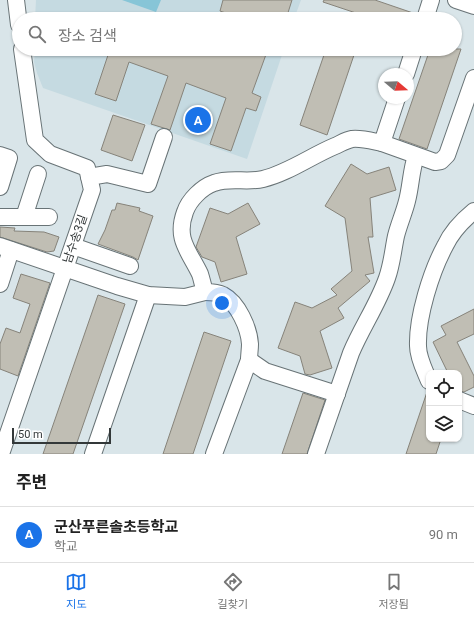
<!DOCTYPE html>
<html lang="ko">
<meta charset="utf-8">
<style>
body{margin:0;font-family:Roboto,"Noto Sans KR",sans-serif;background:#f6f6f6;color:#222}
.controls{position:absolute;right:12px;bottom:12px;display:grid;overflow:hidden;border-radius:8px;box-shadow:0 1px 3px #0004}
.controls button{width:36px;height:36px;display:grid;place-items:center;padding:0;border:0;border-bottom:1px solid #e0e0e0;background:#fff;color:#222;font:20px sans-serif}
.compass{position:absolute;left:378px;top:68px;width:36px;height:36px;border-radius:50%;background:#fff;box-shadow:0 1px 3px #0004;rotate:109deg}
.scale{position:absolute;left:12px;bottom:10px;width:99px;box-sizing:border-box;padding-left:4px;border:2px solid #333839;border-top:0;font-size:11px;line-height:14px;white-space:nowrap;color:#333839;-webkit-text-stroke:3px #fff;paint-order:stroke}
.you{position:absolute;left:222px;top:303px;width:14px;height:14px;margin:-10px;border:3px solid #fff;border-radius:50%;background:#1a73e8;box-shadow:0 0 0 6px #1a73e833}
.badge{display:grid;place-items:center;width:26px;height:26px;border-radius:50%;background:#1a73e8;color:#fff;font-size:13px;font-weight:700}
.pin{position:absolute;translate:-50% -50%;border:2px solid #fff;box-shadow:0 1px 4px #0006}
.list{margin:0;padding:0;list-style:none}
h2{display:flex;justify-content:space-between;align-items:center;height:52px;margin:0;padding:0 16px;font-size:17px}
h2 small{font-size:13px;font-weight:400;color:#767676}
.list li{display:grid;grid-template-columns:26px 1fr auto;gap:12px;align-items:center;box-sizing:border-box;height:56px;padding:0 16px;border-top:1px solid #e0e0e0}
.list b{display:block;font-size:15px;white-space:nowrap}
.list p{margin:0;font-size:13px;white-space:nowrap;color:#767676}
.list em{font-size:13px;font-style:normal;color:#767676}
.icon{flex:none;width:22px;height:22px;fill:none;stroke:currentColor;stroke-width:2;stroke-linecap:round;stroke-linejoin:round}
.map{position:relative;flex:none;width:474px;height:454px;overflow:hidden}
.search{position:absolute;background:#fff;box-shadow:0 1px 3px #0004;left:12px;right:12px;top:12px;height:44px;display:flex;align-items:center;gap:10px;box-sizing:border-box;padding:0 14px;border-radius:22px;color:#767676;font-size:15px}
.sheet{height:108px;background:#fff}
nav{display:flex;justify-content:space-around;align-items:center;box-sizing:border-box;height:56px;border-top:1px solid #e0e0e0;background:#fff;font-size:11px;color:#767676}
nav a{display:grid;justify-items:center;gap:2px}
nav .on{color:#1a73e8}
.map>svg:first-child{display:block}
.built{fill:#c5dae1}
.green{fill:#87c5d7}
.building{fill:#c0beb4;stroke:#86837a}
.lines{fill:none;stroke-linecap:round;stroke-linejoin:round}
.minor-casing{stroke:#687376;stroke-width:18}
.minor{stroke:#fff;stroke-width:16}
.labels{text-anchor:middle;dominant-baseline:central;stroke-width:3;stroke-linejoin:round;paint-order:stroke}
.street-label{font-size:12px;fill:#333839;stroke:#fff}
</style>
<div class="map">
<svg width="474" height="454" viewBox="0 0 474 454">
<rect width="100%" height="100%" fill="#d9e5e9"/>
<g class="built">
<path d="M36,0H301L294,19H35Z"/>
<path d="M35,49H284L247,159L43,88L37,73L34,62Z"/>
</g>
<path class="green" d="M122,0H161L156,12Z"/>
<g class="building">
<path d="M223,0H292L286,19H243L220,11Z"/>
<path d="M324,0H375L416,14V19H374L323,2Z"/>
<path d="M110,49H268L252,93L261,97L256,111L246,108L231,151L210,144L226,98L186,83L170,130L151,124L168,76L129,62L116,101L95,94Z"/>
<path d="M326,49H356L327,135L300,125Z"/>
<path d="M430,49H461L427,149L399,139Z"/>
<path d="M113,115L145,125L132,161L101,150Z"/>
<path d="M351,164L367,174L389,167L396,190L370,198L373,237H368L374,273L365,275L370,281L338,308L344,318L320,331L332,368L310,375L305,374L300,356L278,348L295,302L312,308L337,295L331,289L352,271L345,218L325,206Z"/>
<path d="M117,203L140,208L139,211L153,216L138,260L133,257L98,244L105,230L112,210H115Z"/>
<path d="M248,203L260,224L236,237L247,274L221,282L215,262L202,257L196,247L210,208L228,214Z"/>
<path d="M0,227L15,228L14,231L44,232L59,237L54,251L47,252L0,237Z"/>
<path d="M21,274L50,283L18,376L0,369V344L6,328L20,333L30,304L13,298Z"/>
<path d="M98,295L125,304L91,402L73,454H43Z"/>
<path d="M474,309V334L457,342L474,376V387L464,392L459,391V373H448L433,342L446,335L441,326Z"/>
<path d="M204,332L231,341L193,454H163Z"/>
<path d="M427,392L429,393V439H441L436,454H406Z"/>
<path d="M303,393L325,400L307,454H282Z"/>
</g>
<g class="lines">
<defs>
<g id="minor">
<path d="M16,0L19,25"/>
<path d="M456,0L474,6"/>
<path d="M425,19L431,0"/>
<path d="M406,74L414,49"/>
<path d="M382,143L435,162L441,161L447,155L474,78"/>
<path d="M0,155L9,158L0,187"/>
<path d="M89,177L107,174L148,184L164,137"/>
<path d="M0,217H49"/>
<path d="M24,217L38,174"/>
<path d="M0,246L117,286L148,295L185,297L205,292"/>
<path d="M73,246L130,266"/>
<path d="M0,284L11,250"/>
<path d="M249,360L265,371L337,394"/>
<path d="M429,381C425,371 418,358 418,346C417,317 431,272 445,246C451,233 463,220 474,211"/>
<path d="M459,400L474,406"/>
<path d="M1,454L92,190L87,168L50,154L35,140L22,49"/>
<path d="M93,454L148,295"/>
<path d="M214,454L249,360C249,355 250,349 250,344C249,328 238,303 223,295C217,292 211,292 205,292C203,286 202,280 200,274C189,251 175,239 185,212C189,200 202,187 214,183C230,177 247,183 263,179C288,173 311,156 335,146C340,144 346,140 352,139C362,138 372,141 382,143L397,98"/>
<path d="M316,454L351,353C362,327 378,304 387,278C392,264 393,250 396,236C399,224 404,213 407,201C411,186 411,170 416,156"/>
</g>
</defs>
<use href="#minor" class="minor-casing"/>
<use href="#minor" class="minor"/>
</g>
<g class="labels">
<g class="street-label">
<text transform="translate(75 239) rotate(-71)">남수송3길</text>
</g>
</g>
</svg>
<div class="controls">
<button><svg class="icon" aria-label="locate" viewBox="0 0 24 24"><circle cx="12" cy="12" r="6"/><path d="M12 2v4M12 18v4M2 12h4M18 12h4"/></svg></button>
<button><svg class="icon" aria-label="layers" viewBox="0 0 24 24"><path d="M12 4l9 5-9 5-9-5zM3 14l9 5 9-5"/></svg></button>
</div>
<svg class="compass" viewBox="-18 -18 36 36"><path d="M0-13l5 13h-10z" fill="#e53935"/><path d="M0 13l5-13h-10z" fill="#767676"/></svg>
<div class="scale">50 m</div>
<div class="you"></div>
<div class="pin badge" style="left:198px;top:120px">A</div>
<div class="search"><svg class="icon" aria-label="search" viewBox="0 0 24 24"><circle cx="10" cy="10" r="6"/><path d="M15 15l6 6"/></svg>장소 검색</div>
</div>
<section class="sheet">
<h2>주변<small></small></h2>
<ul class="list">
<li><span class="badge">A</span><div><b>군산푸른솔초등학교</b><p>학교</p></div><em>90 m</em></li>
</ul>
</section>
<nav>
<a class="on"><svg class="icon" aria-label="map" viewBox="0 0 24 24"><path d="M3 6l6-2 6 2 6-2v14l-6 2-6-2-6 2zM9 4v14M15 6v14"/></svg>지도</a>
<a><svg class="icon" aria-label="directions" viewBox="0 0 24 24"><path d="M12 3l9 9-9 9-9-9zM9 14v-3h6M13 9l2 2-2 2"/></svg>길찾기</a>
<a><svg class="icon" aria-label="saved" viewBox="0 0 24 24"><path d="M7 4h10v16l-5-4-5 4z"/></svg>저장됨</a>
</nav>
